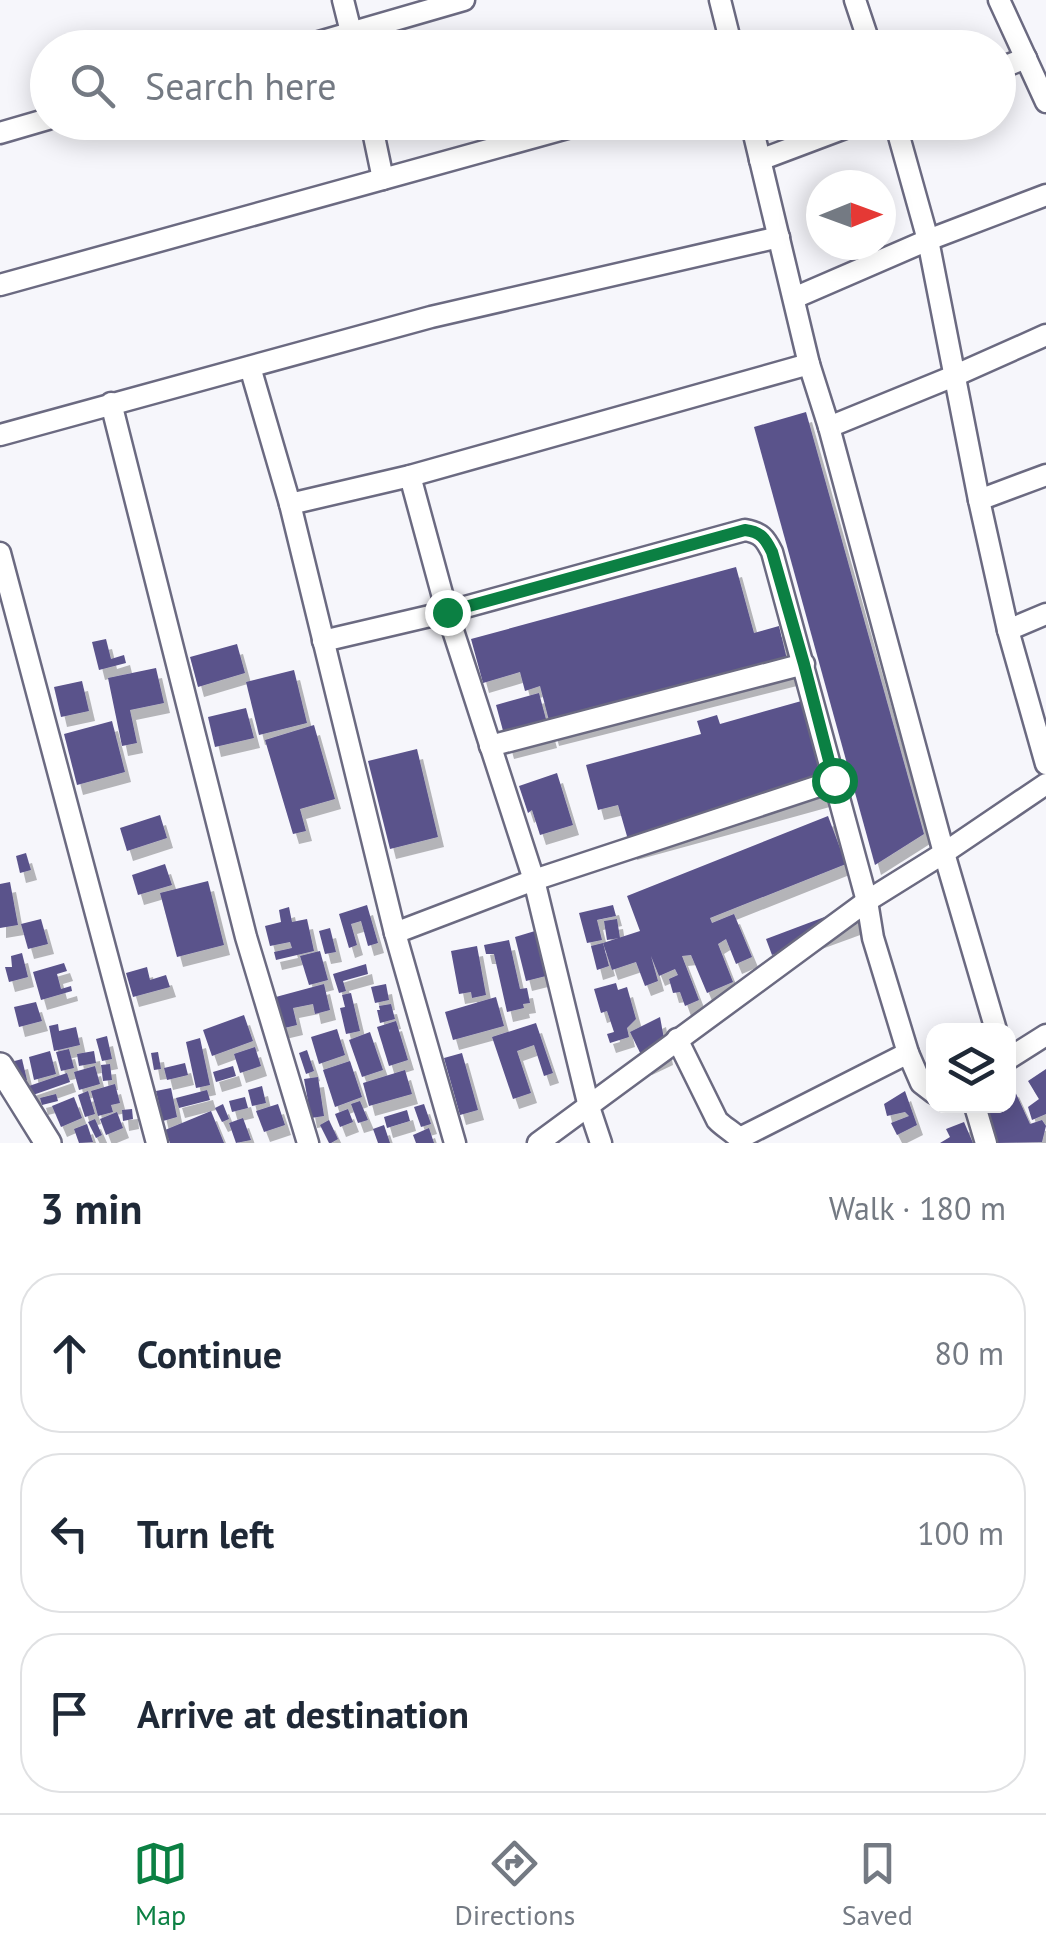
<!DOCTYPE html>
<meta charset="utf-8">
<style>
body{margin:0;font-family:"PT Sans",sans-serif;background:#f6f6f7;color:#1f2937}
.controls{position:absolute;right:30px;bottom:30px;display:grid;overflow:hidden;border-radius:20px;box-shadow:0 5px 25px #0003}
.controls button{width:90px;height:90px;display:grid;place-items:center;padding:0;border:0;border-bottom:2px solid #e0e1e3;background:#fff;color:#1f2937;font:50px sans-serif}
.compass{position:absolute;left:806px;top:170px;width:90px;height:90px;border-radius:50%;background:#fff;box-shadow:0 5px 25px #0003;rotate:89deg}
.stop{position:absolute;width:30px;height:30px;margin:-22px;border:8px solid #0b8043;border-radius:50%;background:#fff}
.stop.end{background:#0b8043;border-color:#fff;box-shadow:0 2px 10px #0008}
.list{margin:0;padding:0;list-style:none}
h2{display:flex;justify-content:space-between;align-items:center;height:130px;margin:0;padding:0 40px;font-size:42px}
h2 small{font-size:32px;font-weight:400;color:#747a83}
.list li{display:grid;grid-template-columns:65px 1fr auto;gap:30px;align-items:center;box-sizing:border-box;height:160px;margin:0 20px 20px;padding:0 20px;border:2px solid #e0e1e3;border-radius:40px}
.list b{display:block;font-size:38px;white-space:nowrap}
.list em{font-size:32px;font-style:normal;color:#747a83}
.icon{flex:none;width:55px;height:55px;fill:none;stroke:currentColor;stroke-width:2;stroke-linecap:round;stroke-linejoin:round}
.map{position:relative;flex:none;width:1046px;height:1143px;overflow:hidden}
.search{position:absolute;background:#fff;box-shadow:0 5px 25px #0003;left:30px;right:30px;top:30px;height:110px;display:flex;align-items:center;gap:25px;box-sizing:border-box;padding:0 35px;border-radius:55px;color:#747a83;font-size:38px}
.sheet{height:670px;background:#fff}
nav{display:flex;justify-content:space-around;align-items:center;box-sizing:border-box;height:140px;border-top:2px solid #e0e1e3;background:#fff;font-size:28px;color:#747a83}
nav a{display:grid;justify-items:center;gap:5px}
nav .on{color:#0b8043}
.map>svg:first-child{display:block}
.building{fill:#5a528b;filter:url(#shadow)}
.lines{fill:none;stroke-linecap:round;stroke-linejoin:round}
.minor-casing{stroke:#6b6a81;stroke-width:25}
.tertiary-casing{stroke:#6b6a81;stroke-width:30}
.minor{stroke:#fff;stroke-width:20}
.tertiary{stroke:#fff;stroke-width:25}
.route{stroke:#0b8043;stroke-width:12}
</style>
<div class="map">
<svg width="1046" height="1143" viewBox="0 0 1046 1143">
<defs>
<filter id="shadow"><feDropShadow dx="6" dy="10" stdDeviation="0" flood-color="#0004"/></filter>
</defs>
<rect width="100%" height="100%" fill="#f6f6fb"/>
<g class="building">
<path d="M806,412L924,834L875,865L754,427Z"/>
<path d="M736,567L754,633L779,626L791,676L553,736L540,686L525,691L520,672L483,683L471,639Z"/>
<path d="M106,639L111,659L124,655L126,663L99,670L92,642Z"/>
<path d="M237,644L245,673L198,687L190,657Z"/>
<path d="M156,668L164,703L130,710L137,743L122,746L108,678Z"/>
<path d="M294,670L307,723L259,735L246,682Z"/>
<path d="M82,681L89,711L61,717L54,687Z"/>
<path d="M539,693L551,738L508,749L496,705Z"/>
<path d="M805,700L831,795L631,850L618,805L598,810L586,765L701,734L697,721L717,715L720,724Z"/>
<path d="M246,708L254,738L215,747L208,717Z"/>
<path d="M112,721L125,772L77,785L64,734Z"/>
<path d="M314,725L335,799L300,809L306,831L293,834L265,740Z"/>
<path d="M417,749L438,837L390,849L368,761Z"/>
<path d="M557,773L573,825L540,835L532,810L528,813L519,786Z"/>
<path d="M160,815L167,838L127,851L120,828Z"/>
<path d="M828,816L846,864L710,918L712,923L734,914L752,957L736,964L726,939L718,944L733,982L707,993L691,955L682,956L699,1000L685,1006L680,992L673,993L669,979L678,975L675,969L659,976L651,956L658,981L645,986L636,962L612,970L603,943L640,931L627,896Z"/>
<path d="M26,853L31,870L20,873L16,856Z"/>
<path d="M165,864L172,885L138,895L132,875Z"/>
<path d="M208,881L224,945L177,957L160,893Z"/>
<path d="M10,882L18,925L0,928V884Z"/>
<path d="M367,905L378,943L368,946L361,921L351,924L357,945L349,948L339,914Z"/>
<path d="M613,905L616,916L597,920L602,940L587,943L579,913Z"/>
<path d="M289,907L292,922L307,919L314,951L276,960L274,952L292,948L290,942L270,946L265,926L281,922L279,910Z"/>
<path d="M851,907L857,924L772,955L766,939Z"/>
<path d="M41,919L48,944L28,949L21,924Z"/>
<path d="M617,919L620,938L607,940L604,921Z"/>
<path d="M330,928L336,952L325,954L319,931Z"/>
<path d="M535,931L546,976L526,981L515,937Z"/>
<path d="M509,940L520,989L527,988L530,1003L523,1004L524,1008L507,1012L494,954H486L484,945Z"/>
<path d="M603,943L609,966L597,970L591,946Z"/>
<path d="M477,946L486,995L472,998L471,992L459,994L451,951Z"/>
<path d="M320,951L328,980L309,985L300,956Z"/>
<path d="M22,953L28,977L9,982L5,967H12L11,956Z"/>
<path d="M64,963L67,971L57,974L61,989L71,986L72,991L41,1000L33,972Z"/>
<path d="M366,964L368,974L343,981L346,991L339,993L333,974Z"/>
<path d="M147,967L150,980L166,975L170,987L133,997L126,973Z"/>
<path d="M616,983L618,990L627,987L636,1019L627,1028L629,1037L610,1043L607,1034L614,1032L607,1011L601,1013L594,989Z"/>
<path d="M324,984L330,1010L315,1014L313,1004L293,1008L297,1025L280,1029L272,998Z"/>
<path d="M386,984L389,1000L375,1003L371,987Z"/>
<path d="M351,993L360,1031L346,1034L340,1008L345,1007L342,995Z"/>
<path d="M496,997L504,1026L453,1040L445,1012Z"/>
<path d="M36,1002L42,1021L19,1027L14,1007Z"/>
<path d="M391,1004L395,1019L380,1023L377,1010H380L379,1006Z"/>
<path d="M244,1015L253,1041L212,1056L203,1030Z"/>
<path d="M660,1017L667,1055L646,1065L630,1032Z"/>
<path d="M396,1021L408,1060L389,1066L377,1027Z"/>
<path d="M536,1023L553,1073L544,1076L534,1045L517,1051L531,1093L513,1099L492,1037Z"/>
<path d="M58,1024L59,1031L76,1027L80,1045L54,1051L49,1026Z"/>
<path d="M337,1029L345,1055L319,1064L311,1037Z"/>
<path d="M370,1032L383,1070L362,1077L349,1040Z"/>
<path d="M107,1036L112,1059L102,1061L96,1039Z"/>
<path d="M200,1038L210,1085L196,1088L186,1042Z"/>
<path d="M255,1047L261,1066L240,1073L234,1054Z"/>
<path d="M69,1049L74,1068L61,1071L56,1052Z"/>
<path d="M307,1050L314,1071L306,1074L299,1053Z"/>
<path d="M50,1051L56,1074L34,1080L29,1057Z"/>
<path d="M94,1051L96,1063L79,1066L77,1054Z"/>
<path d="M158,1052L161,1069L154,1070L151,1053Z"/>
<path d="M462,1053L478,1110L460,1115L444,1058Z"/>
<path d="M22,1059L27,1080L16,1082L11,1062Z"/>
<path d="M350,1061L362,1097L335,1107L323,1070Z"/>
<path d="M185,1063L188,1075L167,1080L164,1068Z"/>
<path d="M110,1064L112,1080L103,1081L101,1065Z"/>
<path d="M95,1066L100,1084L79,1090L74,1072Z"/>
<path d="M233,1066L236,1076L216,1082L213,1072Z"/>
<path d="M1046,1069V1114L1032,1120L1028,1107L1039,1099L1028,1081Z"/>
<path d="M405,1070L412,1094L369,1106L363,1083Z"/>
<path d="M67,1073L70,1082L33,1095L29,1086Z"/>
<path d="M318,1077L324,1116L311,1118L304,1079Z"/>
<path d="M115,1084L120,1103L111,1105L113,1112L98,1116L91,1091Z"/>
<path d="M262,1086L266,1103L252,1106L248,1090Z"/>
<path d="M1013,1087L1030,1124L1042,1120L1046,1126L1042,1142L996,1143L985,1107L1008,1106V1090Z"/>
<path d="M171,1088L177,1117L163,1121L156,1091Z"/>
<path d="M207,1090L210,1100L179,1108L176,1098Z"/>
<path d="M88,1091L95,1114L85,1117L78,1095Z"/>
<path d="M905,1091L917,1125L897,1135L891,1123L909,1116L905,1112L887,1116L884,1104Z"/>
<path d="M56,1094L58,1101L42,1105L40,1098Z"/>
<path d="M74,1097L82,1118L61,1127L52,1106Z"/>
<path d="M245,1097L248,1108L232,1112L229,1101Z"/>
<path d="M360,1101L368,1120L358,1123L351,1104Z"/>
<path d="M223,1104L229,1119L222,1122L215,1108Z"/>
<path d="M278,1104L285,1125L264,1132L256,1111Z"/>
<path d="M424,1104L431,1124L421,1127L414,1107Z"/>
<path d="M132,1109L133,1119L123,1121L122,1110Z"/>
<path d="M348,1109L353,1122L340,1127L335,1114Z"/>
<path d="M407,1110L410,1121L387,1128L384,1117Z"/>
<path d="M211,1111L224,1143H170L165,1130Z"/>
<path d="M117,1112L123,1128L106,1135L100,1119Z"/>
<path d="M243,1118L251,1140L236,1143L229,1123Z"/>
<path d="M95,1119L102,1135L96,1138L88,1122Z"/>
<path d="M329,1120L338,1139L331,1143H329L320,1125Z"/>
<path d="M964,1122L973,1143H940L950,1137L946,1129Z"/>
<path d="M87,1124L93,1142L79,1143L74,1129Z"/>
<path d="M384,1125L390,1143H378L373,1129Z"/>
<path d="M429,1128L434,1143H416L413,1135Z"/>
</g>
<g class="lines">
<defs>
<g id="minor">
<path d="M343,0L355,48"/>
<path d="M720,0L732,48"/>
<path d="M855,0L871,48"/>
<path d="M999,0L1046,102"/>
<path d="M298,48L464,0"/>
<path d="M998,69L1026,58"/>
<path d="M371,122L383,179"/>
<path d="M751,122L809,364L829,427L944,853L996,1030"/>
<path d="M895,122L928,240L979,500L1008,630L1046,764"/>
<path d="M0,133L48,119"/>
<path d="M760,160L861,122"/>
<path d="M0,285L589,122"/>
<path d="M794,298L928,240L1046,195"/>
<path d="M250,367L290,504L395,933L455,1143"/>
<path d="M111,403L246,937L308,1143"/>
<path d="M829,427L954,376L1046,335"/>
<path d="M0,435L431,317L779,237"/>
<path d="M410,476L447,612L534,880L589,1107L601,1143"/>
<path d="M979,500L1046,475"/>
<path d="M290,504L410,476L809,364"/>
<path d="M0,553L157,1143"/>
<path d="M1008,630L1046,614"/>
<path d="M323,641L447,612L745,530C761,533 765,538 772,552L867,901L873,938L908,1053L921,1083L934,1093"/>
<path d="M490,746L804,664"/>
<path d="M395,933L534,880L834,781"/>
<path d="M677,1039L717,1120C724,1128 738,1134 742,1143"/>
<path d="M1008,1059L1046,1035"/>
<path d="M975,1106L986,1143"/>
<path d="M740,1138L908,1053"/>
<path d="M538,1143L867,901L944,853L1046,784"/>
</g>
<path id="tertiary" d="M0,1066L48,1143"/>
</defs>
<use href="#minor" class="minor-casing"/>
<use href="#tertiary" class="tertiary-casing"/>
<use href="#minor" class="minor"/>
<use href="#tertiary" class="tertiary"/>
</g>
<g class="lines">
<path class="route" d="M447,612L745,530C761,532 765,538 772,552L804,664L834,780"/>
</g>
</svg>
<div class="controls">
<button><svg class="icon" aria-label="layers" viewBox="0 0 24 24"><path d="M12 4l9 5-9 5-9-5zM3 14l9 5 9-5"/></svg></button>
</div>
<svg class="compass" viewBox="-18 -18 36 36"><path d="M0-13l5 13h-10z" fill="#e53935"/><path d="M0 13l5-13h-10z" fill="#747a83"/></svg>
<div class="stop" style="left:834px;top:780px"></div>
<div class="stop end" style="left:447px;top:612px"></div>
<div class="search"><svg class="icon" aria-label="search" viewBox="0 0 24 24"><circle cx="10" cy="10" r="6"/><path d="M15 15l6 6"/></svg>Search here</div>
</div>
<section class="sheet">
<h2>3 min<small>Walk · 180 m</small></h2>
<ul class="list">
<li><svg class="icon" aria-label="ahead" viewBox="0 0 24 24"><path d="M12 20V5M6 11l6-6 6 6"/></svg><div><b>Continue</b></div><em>80 m</em></li>
<li><svg class="icon" aria-label="left" viewBox="0 0 24 24"><path d="M17 20v-9H6M10 6l-5 5 5 5"/></svg><div><b>Turn left</b></div><em>100 m</em></li>
<li><svg class="icon" aria-label="arrive" viewBox="0 0 24 24"><path d="M6 21V4h12l-3 4 3 4H6"/></svg><div><b>Arrive at destination</b></div></li>
</ul>
</section>
<nav>
<a class="on"><svg class="icon" aria-label="map" viewBox="0 0 24 24"><path d="M3 6l6-2 6 2 6-2v14l-6 2-6-2-6 2zM9 4v14M15 6v14"/></svg>Map</a>
<a><svg class="icon" aria-label="directions" viewBox="0 0 24 24"><path d="M12 3l9 9-9 9-9-9zM9 14v-3h6M13 9l2 2-2 2"/></svg>Directions</a>
<a><svg class="icon" aria-label="saved" viewBox="0 0 24 24"><path d="M7 4h10v16l-5-4-5 4z"/></svg>Saved</a>
</nav>
